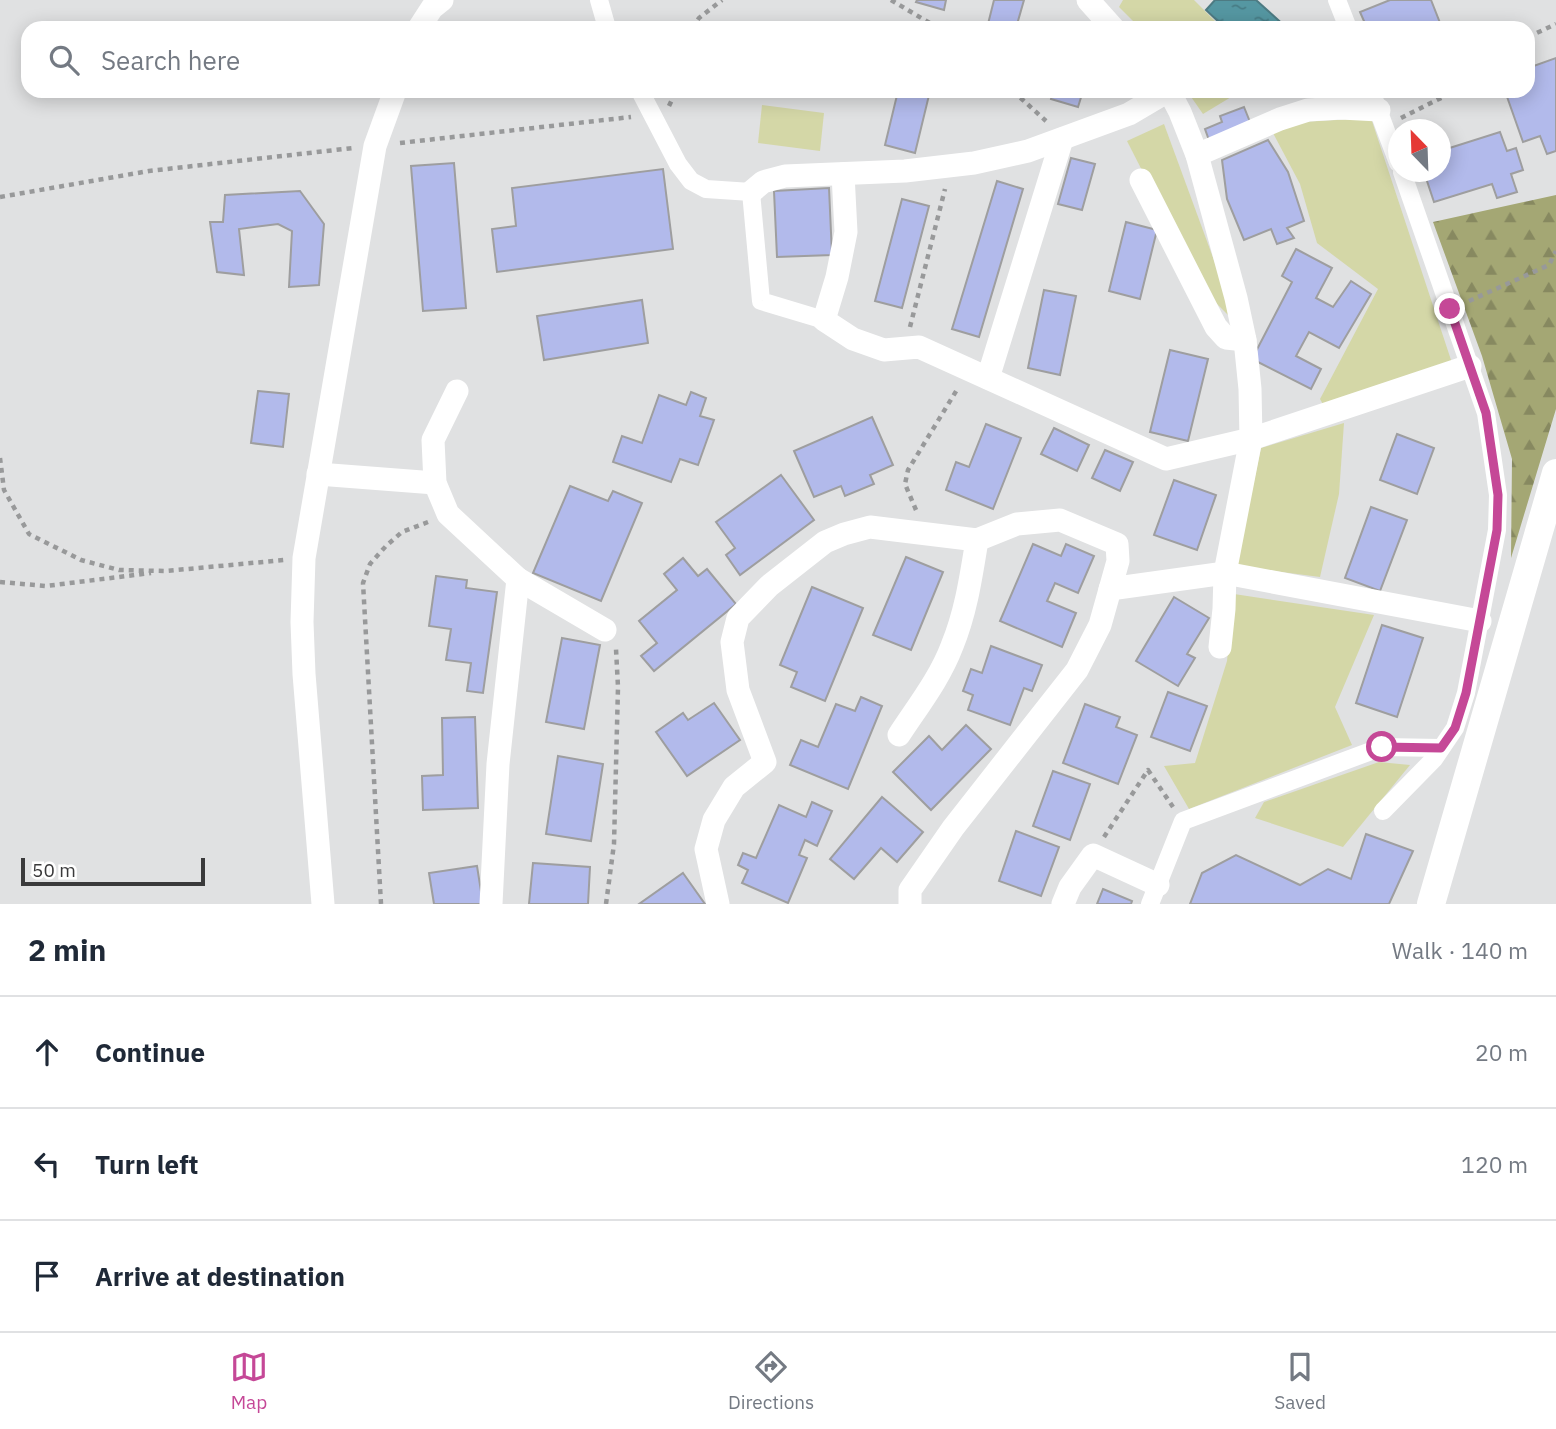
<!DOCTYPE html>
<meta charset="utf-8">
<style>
body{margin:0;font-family:"IBM Plex Sans",sans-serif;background:#f6f6f7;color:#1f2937}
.compass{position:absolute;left:1388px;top:119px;width:63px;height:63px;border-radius:50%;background:#fff;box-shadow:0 4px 18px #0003;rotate:337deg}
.scale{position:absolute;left:21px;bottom:18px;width:184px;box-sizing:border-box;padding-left:7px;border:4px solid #3a3a3b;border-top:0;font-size:19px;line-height:24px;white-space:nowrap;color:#3a3a3b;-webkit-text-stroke:5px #fff;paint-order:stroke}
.stop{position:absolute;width:21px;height:21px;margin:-16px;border:5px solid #c54897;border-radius:50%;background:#fff}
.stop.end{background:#c54897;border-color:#fff;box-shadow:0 2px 7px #0008}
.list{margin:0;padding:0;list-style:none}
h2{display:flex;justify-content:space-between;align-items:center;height:91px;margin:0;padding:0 28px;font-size:30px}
h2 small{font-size:23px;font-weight:400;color:#747a83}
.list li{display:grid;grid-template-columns:46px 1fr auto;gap:21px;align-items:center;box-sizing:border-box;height:112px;padding:0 28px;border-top:2px solid #e0e1e3}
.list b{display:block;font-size:26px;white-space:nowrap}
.list em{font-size:23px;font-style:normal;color:#747a83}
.icon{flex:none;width:38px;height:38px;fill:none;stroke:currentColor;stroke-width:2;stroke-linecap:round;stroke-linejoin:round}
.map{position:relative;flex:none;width:1556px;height:904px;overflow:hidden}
.search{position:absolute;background:#fff;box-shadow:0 4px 18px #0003;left:21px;right:21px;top:21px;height:77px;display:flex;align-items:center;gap:18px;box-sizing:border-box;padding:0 24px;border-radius:21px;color:#747a83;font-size:26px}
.sheet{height:427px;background:#fff}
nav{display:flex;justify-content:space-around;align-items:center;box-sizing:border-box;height:98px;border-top:2px solid #e0e1e3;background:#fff;font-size:19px;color:#747a83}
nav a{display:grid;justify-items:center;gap:4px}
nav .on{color:#c54897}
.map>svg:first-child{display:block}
.green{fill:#d4d7a7}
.forest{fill:url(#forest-firs)}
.water{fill:url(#water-ripples);stroke:#4d7b83;stroke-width:2}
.building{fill:#b2baeb;stroke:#9e9e9f;stroke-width:2}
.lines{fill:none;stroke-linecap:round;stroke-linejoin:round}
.path{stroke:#98999a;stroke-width:4.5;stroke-dasharray:5 5;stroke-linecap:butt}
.pedestrian{stroke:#fff;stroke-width:18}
.minor{stroke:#fff;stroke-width:23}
.tertiary{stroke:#fff;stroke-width:28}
.route{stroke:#c54897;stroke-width:9}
</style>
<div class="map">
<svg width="1556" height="904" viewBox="0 0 1556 904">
<defs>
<pattern id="forest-firs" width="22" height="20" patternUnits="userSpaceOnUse" patternTransform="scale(1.75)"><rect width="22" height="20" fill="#a4a774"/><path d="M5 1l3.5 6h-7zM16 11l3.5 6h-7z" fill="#878960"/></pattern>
<pattern id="water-ripples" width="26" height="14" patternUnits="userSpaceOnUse" patternTransform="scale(1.75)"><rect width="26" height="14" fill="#5597a2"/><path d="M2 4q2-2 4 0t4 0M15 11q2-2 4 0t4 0" fill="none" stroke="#477c85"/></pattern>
</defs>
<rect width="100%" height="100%" fill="#e0e1e2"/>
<g class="green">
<path d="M1123,0H1194L1222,28H1140L1119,7Z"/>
<path d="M1187,91H1241L1203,114Z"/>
<path d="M762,105L824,113L820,151L758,143Z"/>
<path d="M1371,118L1452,363L1325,408L1320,399L1378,289L1317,243L1300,184L1273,133L1302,122Z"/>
<path d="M1164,124L1226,293L1229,316L1203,290L1127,141Z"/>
<path d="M1344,423L1339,494L1320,577L1236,566L1261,448Z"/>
<path d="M1234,594L1374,615L1335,707L1352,745L1189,809L1164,766L1195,763L1227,661Z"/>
<path d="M1379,762L1410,765L1343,847L1255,818L1264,802Z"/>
</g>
<path class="forest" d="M1556,195V409L1511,558L1512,459L1482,356L1433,222Z"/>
<path class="water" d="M1215,0H1256L1287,28H1225L1206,10Z"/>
<g class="building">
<path d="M917,0H946L944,10L916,2Z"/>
<path d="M994,0H1024L1016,28H987Z"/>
<path d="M1390,0H1431L1442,28H1367L1360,12Z"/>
<path d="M1556,58V151L1547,154L1540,136L1523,142L1505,91H1528V68Z"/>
<path d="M898,91H930L915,153L885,145Z"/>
<path d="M1053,91H1083L1078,107L1051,99Z"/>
<path d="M1244,107L1252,127L1210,143L1205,129L1222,122L1220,116Z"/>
<path d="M1500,132L1507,151L1516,148L1523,170L1511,174L1517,192L1497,198L1492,184L1434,202L1424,172H1440V151Z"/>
<path d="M1268,140L1288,172L1304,221L1287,228L1294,238L1277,244L1271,229L1244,240L1227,199L1222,160Z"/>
<path d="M1071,158L1095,164L1082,210L1058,204Z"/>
<path d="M454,163L466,308L423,311L411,166Z"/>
<path d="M663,169L673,249L497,272L492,229L516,226L512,188Z"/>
<path d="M997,181L1023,189L979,337L952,329Z"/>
<path d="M829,188L832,255L777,257L774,191Z"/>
<path d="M300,191L324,224L319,285L289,287L292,231L278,224L239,229L244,275L217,272L210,222H223L225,195Z"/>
<path d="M902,199L929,206L902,308L875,301Z"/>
<path d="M1126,222L1157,230L1140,299L1109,291Z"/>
<path d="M1296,249L1332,268L1316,298L1333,307L1351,281L1371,294L1339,348L1309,332L1296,356L1321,369L1311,389L1252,359L1292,282L1282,276Z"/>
<path d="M1044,290L1076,296L1060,375L1028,368Z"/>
<path d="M642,300L648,343L544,360L537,316Z"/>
<path d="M1170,350L1208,359L1188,441L1150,432Z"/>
<path d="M258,391L289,394L283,447L251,443Z"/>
<path d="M691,392L706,398L700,416L714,420L698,465L680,459L671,482L613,462L622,436L642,443L659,395L686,405Z"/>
<path d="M872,417L893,465L870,475L874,484L845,496L841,486L814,497L794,451Z"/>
<path d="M986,424L1021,438L993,509L946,490L956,462L969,467Z"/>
<path d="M1054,428L1089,445L1077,471L1041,454Z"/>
<path d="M1397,434L1434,448L1417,494L1380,480Z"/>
<path d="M1105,450L1133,462L1120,491L1092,478Z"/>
<path d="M781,475L814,520L740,575L726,555L735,548L716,522Z"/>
<path d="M1174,480L1216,495L1197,550L1154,535Z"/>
<path d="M570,486L608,501L613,491L642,503L601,601L533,573Z"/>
<path d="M1371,507L1407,520L1380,591L1345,578Z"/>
<path d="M1033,544L1061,556L1066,544L1094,556L1078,593L1055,583L1047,601L1076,613L1062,647L1000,621Z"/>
<path d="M906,557L943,572L911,650L873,635Z"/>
<path d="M683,558L698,576L707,569L736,604L654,671L641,656L657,643L639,621L677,590L664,574Z"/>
<path d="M436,576L467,580L466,588L497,592L483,693L467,691L471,663L446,660L451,629L429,626Z"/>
<path d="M812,587L863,608L825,701L791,687L797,672L780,665Z"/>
<path d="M1174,597L1209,618L1187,654L1195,658L1178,686L1136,661Z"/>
<path d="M1382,625L1423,638L1397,717L1356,703Z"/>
<path d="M562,638L600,645L584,729L546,722Z"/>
<path d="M991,646L1042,665L1032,691L1024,688L1010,725L968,710L973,695L963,691L971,669L982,673Z"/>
<path d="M1168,692L1207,706L1190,751L1151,737Z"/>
<path d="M861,697L882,706L848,789L790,765L801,740L818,747L836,704L855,711Z"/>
<path d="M714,703L740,740L687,776L656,732L683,713L688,720Z"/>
<path d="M1085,704L1120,717L1116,727L1137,735L1118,784L1063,763Z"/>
<path d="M475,717L478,808L423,810L422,776L443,775L442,718Z"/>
<path d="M966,725L991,749L931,810L893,772L929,736L942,750Z"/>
<path d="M558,756L603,764L591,841L546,834Z"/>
<path d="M1053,771L1090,784L1070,840L1033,826Z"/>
<path d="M882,797L923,832L897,862L881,848L854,879L830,859Z"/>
<path d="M812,802L832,811L817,846L805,840L799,855L807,858L788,903L742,883L748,870L738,865L743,853L756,858L779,805L806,817Z"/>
<path d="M1016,831L1059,847L1041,896L999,881Z"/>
<path d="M1366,834L1413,851L1389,904H1190L1202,873L1236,855L1300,885L1328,869L1351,879Z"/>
<path d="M533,863L590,867L588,904H529Z"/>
<path d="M477,866L483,904H434L429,873Z"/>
<path d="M683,873L705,904H639Z"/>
<path d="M1103,889L1132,901L1131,904H1097Z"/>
</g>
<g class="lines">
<g class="path">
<path d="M891,0L938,28"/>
<path d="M692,28L699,18L722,0"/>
<path d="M1528,37L1556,24"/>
<path d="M1013,91L1046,121"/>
<path d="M669,106L676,91"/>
<path d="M1401,118L1443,97L1452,91"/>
<path d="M400,143L631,117"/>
<path d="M0,197L149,171L353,148"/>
<path d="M1469,301L1549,265L1556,251"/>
<path d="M910,327L945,189"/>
<path d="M0,458L4,490L29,534L81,560L119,570L166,571L284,560"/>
<path d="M916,510L905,484L908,470L958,388"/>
<path d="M0,582L46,586L151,573"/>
<path d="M1104,837L1148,770L1173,807"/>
<path d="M381,904L363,583L370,564L386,546L402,532L428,522"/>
<path d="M606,904L614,844L618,687L616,649"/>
</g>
<g class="pedestrian">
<path d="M599,0L607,28"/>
<path d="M1337,0L1348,28"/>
<path d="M640,91L678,164L691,181L706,189L751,192L761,301L824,320"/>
<path d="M1371,91L1398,163"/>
<path d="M1383,811L1434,759L1455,728L1466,693L1497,530L1498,495L1486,413L1402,172"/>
<path d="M1150,904L1183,821L1382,747L1441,748"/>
</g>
<g class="minor">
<path d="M1088,0L1113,28"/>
<path d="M419,28L432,8L442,0"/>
<path d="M1169,91L1180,112L1197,155L1236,298L1245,340L1250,389L1251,439L1225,573L1224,609L1220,647"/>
<path d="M1197,155L1280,119L1308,110L1341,108L1379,110"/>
<path d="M843,174L846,232L837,277L824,320L853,339L884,350L919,347L1166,459L1251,439L1470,366"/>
<path d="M1141,180L1216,327L1226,338L1245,340"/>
<path d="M751,192L763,182L785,176L905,171L974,163L1028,151L1129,114L1168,91"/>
<path d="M988,378L1062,139"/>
<path d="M457,391L433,440L435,483L448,514L518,579L498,764L491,904"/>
<path d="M318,474L435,483"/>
<path d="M518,579L605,630"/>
<path d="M1110,589L1225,573L1480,621"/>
<path d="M899,735C918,706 940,678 952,646C966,612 971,577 977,540"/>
<path d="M323,904L304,674L302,622L304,558L375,146L395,91"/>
<path d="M718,904L706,849L714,820L734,787L765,762L738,690L732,642L738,618L769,586L825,542L844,534L870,527L977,540L1017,524L1060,520L1117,544L1118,561L1100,625L1077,670L953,828L910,890V904"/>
<path d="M1063,904L1070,887L1093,855L1158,885"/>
</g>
<path class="tertiary" d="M1431,904L1556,473"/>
</g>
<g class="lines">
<path class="route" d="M1382,747L1441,748L1455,728L1466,693L1497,530L1498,495L1486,413L1450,309"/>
</g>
</svg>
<svg class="compass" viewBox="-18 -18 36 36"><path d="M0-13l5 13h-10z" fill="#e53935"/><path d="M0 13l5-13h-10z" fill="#747a83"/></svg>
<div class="scale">50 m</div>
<div class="stop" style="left:1382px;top:747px"></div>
<div class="stop end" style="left:1450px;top:309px"></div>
<div class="search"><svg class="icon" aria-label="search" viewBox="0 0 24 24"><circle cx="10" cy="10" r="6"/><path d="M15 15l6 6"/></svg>Search here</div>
</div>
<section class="sheet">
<h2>2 min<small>Walk · 140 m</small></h2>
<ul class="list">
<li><svg class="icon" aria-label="ahead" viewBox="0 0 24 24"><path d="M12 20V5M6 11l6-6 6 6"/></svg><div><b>Continue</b></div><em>20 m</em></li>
<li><svg class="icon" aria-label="left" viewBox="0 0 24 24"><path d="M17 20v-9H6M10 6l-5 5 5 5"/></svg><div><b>Turn left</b></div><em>120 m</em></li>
<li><svg class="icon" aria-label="arrive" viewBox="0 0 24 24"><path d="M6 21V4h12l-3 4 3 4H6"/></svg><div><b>Arrive at destination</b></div></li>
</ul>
</section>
<nav>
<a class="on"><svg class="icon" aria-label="map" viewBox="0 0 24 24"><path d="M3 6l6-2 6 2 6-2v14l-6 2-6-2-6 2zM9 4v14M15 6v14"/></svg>Map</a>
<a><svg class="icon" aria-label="directions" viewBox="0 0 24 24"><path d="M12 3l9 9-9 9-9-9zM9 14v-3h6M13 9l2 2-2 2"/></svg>Directions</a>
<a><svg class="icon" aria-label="saved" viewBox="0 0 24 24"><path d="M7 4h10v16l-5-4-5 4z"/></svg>Saved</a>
</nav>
